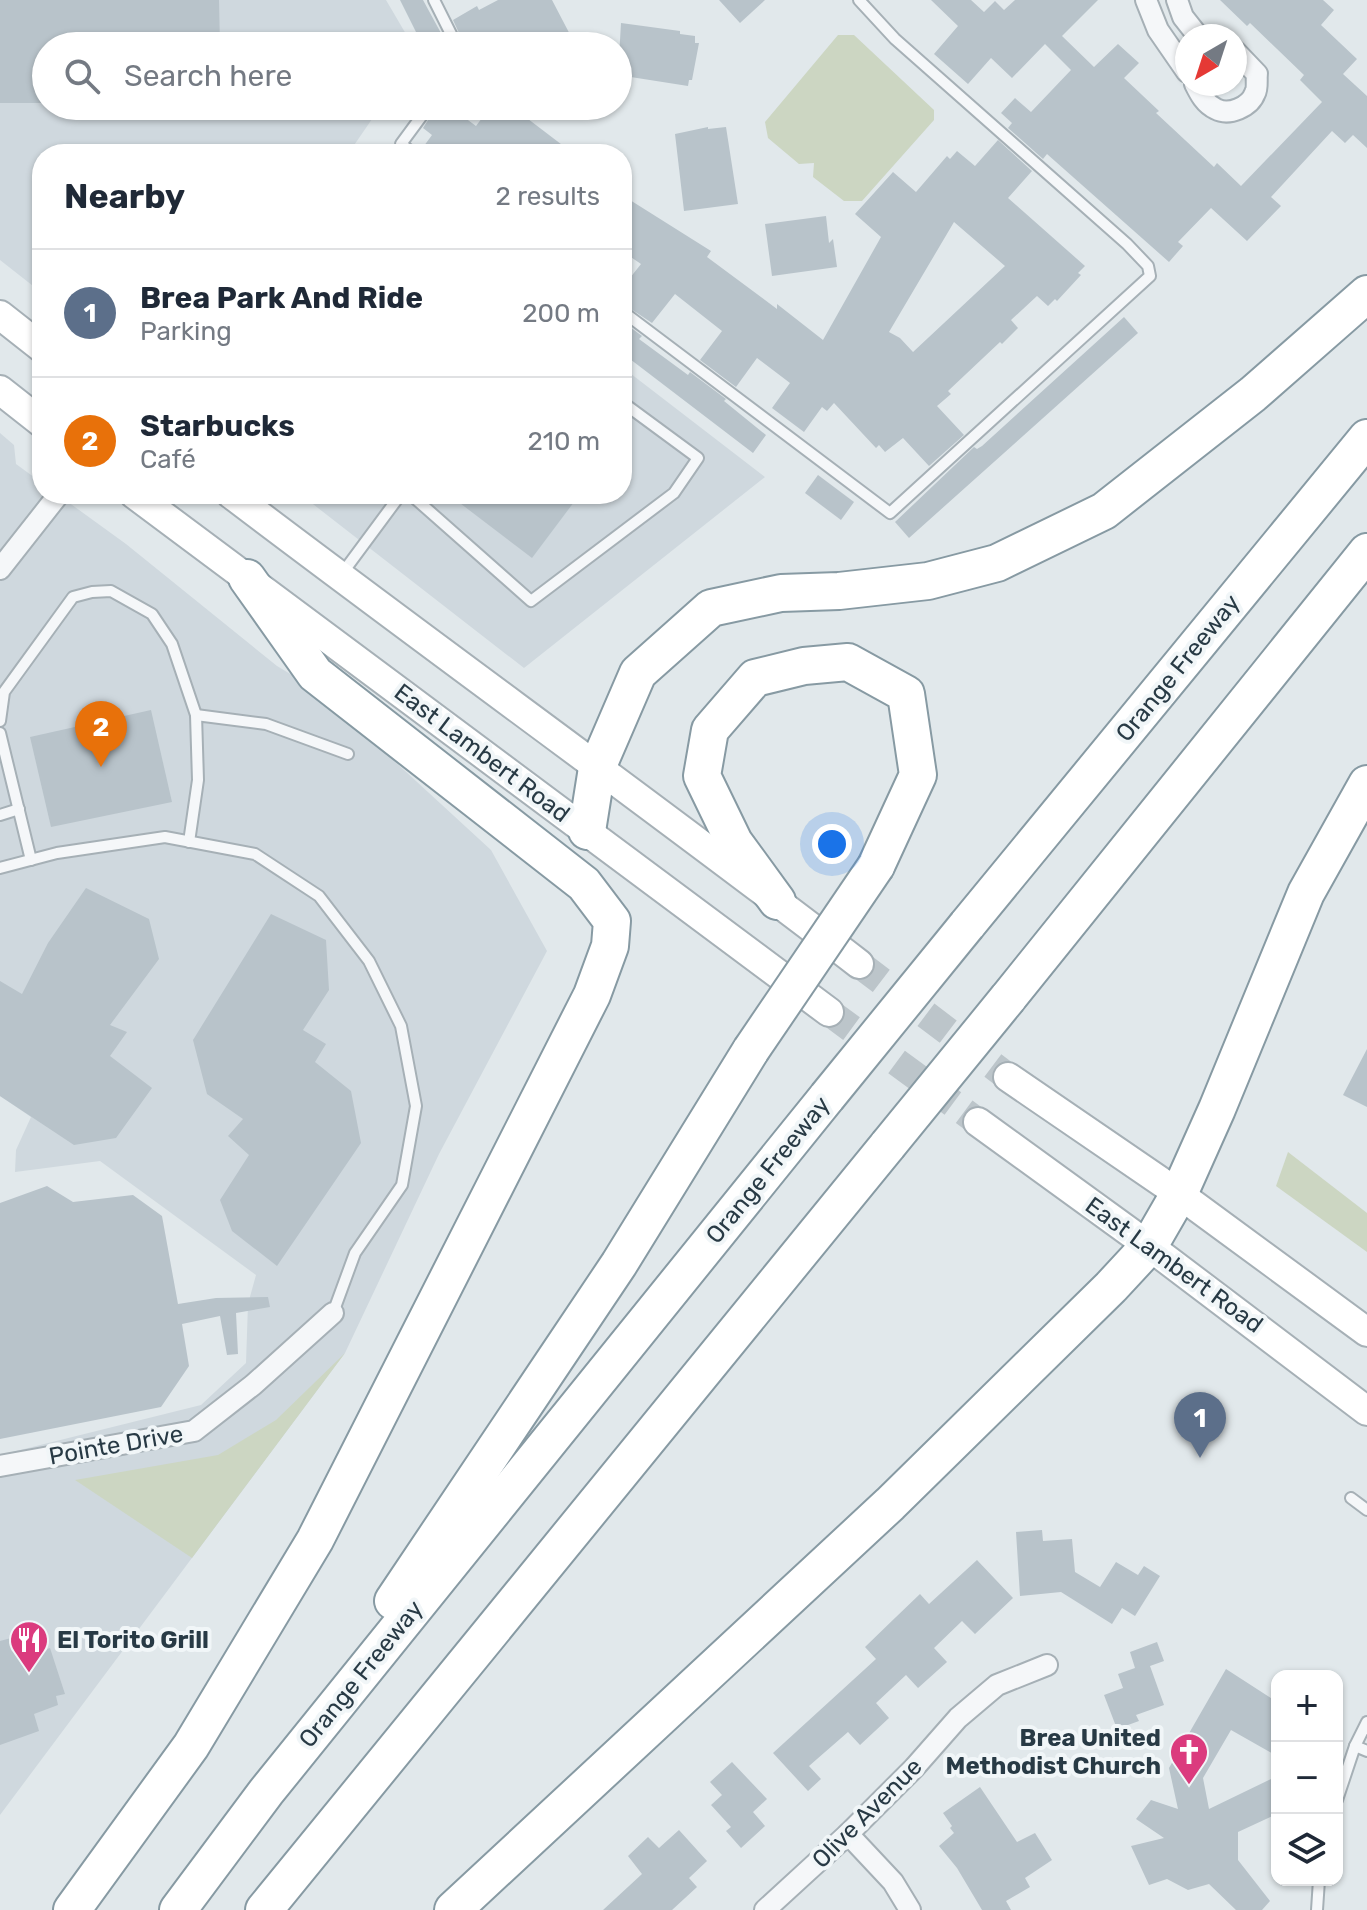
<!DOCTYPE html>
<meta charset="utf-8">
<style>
body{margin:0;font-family:Rubik,sans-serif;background:#f2f2f3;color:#1f2937}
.controls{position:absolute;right:24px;bottom:24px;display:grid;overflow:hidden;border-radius:16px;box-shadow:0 2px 6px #0004}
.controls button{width:72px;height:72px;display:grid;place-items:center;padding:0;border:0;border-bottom:2px solid #e0e1e3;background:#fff;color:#1f2937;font:40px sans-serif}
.compass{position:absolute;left:1175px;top:24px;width:72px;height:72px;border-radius:50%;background:#fff;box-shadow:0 2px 6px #0004;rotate:219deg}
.you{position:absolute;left:832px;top:844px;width:28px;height:28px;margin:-20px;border:6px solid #fff;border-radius:50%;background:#1a73e8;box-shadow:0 0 0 12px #1a73e833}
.badge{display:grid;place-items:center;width:52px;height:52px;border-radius:50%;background:#1a73e8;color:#fff;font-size:26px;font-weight:700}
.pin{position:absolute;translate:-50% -66px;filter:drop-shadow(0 2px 4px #0008)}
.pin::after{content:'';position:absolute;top:42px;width:28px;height:24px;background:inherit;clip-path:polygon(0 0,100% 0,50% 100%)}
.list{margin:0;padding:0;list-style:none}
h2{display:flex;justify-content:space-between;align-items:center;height:104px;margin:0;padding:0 32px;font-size:34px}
h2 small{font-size:26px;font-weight:400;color:#747a83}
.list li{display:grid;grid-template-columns:52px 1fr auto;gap:24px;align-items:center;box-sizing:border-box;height:128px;padding:0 32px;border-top:2px solid #e0e1e3}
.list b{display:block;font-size:30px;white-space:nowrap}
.list p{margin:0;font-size:26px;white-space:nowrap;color:#747a83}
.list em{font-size:26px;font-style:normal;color:#747a83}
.icon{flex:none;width:44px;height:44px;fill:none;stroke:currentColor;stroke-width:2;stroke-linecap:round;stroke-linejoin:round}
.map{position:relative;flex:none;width:1367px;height:1910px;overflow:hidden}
.search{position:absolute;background:#fff;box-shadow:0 2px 6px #0004;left:32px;top:32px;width:600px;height:88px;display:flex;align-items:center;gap:20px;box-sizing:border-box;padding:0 28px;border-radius:44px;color:#747a83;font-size:30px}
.panel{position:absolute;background:#fff;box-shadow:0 2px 6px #0004;left:32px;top:144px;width:600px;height:360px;border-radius:32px}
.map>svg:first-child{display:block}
.built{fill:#cfd8de}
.grass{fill:#ccd6c2}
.building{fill:#b8c3ca;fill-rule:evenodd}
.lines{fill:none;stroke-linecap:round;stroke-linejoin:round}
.secondary-tunnel{stroke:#bcc5ca;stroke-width:28;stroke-dasharray:28 14;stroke-linecap:butt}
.lane-casing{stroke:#a6b0b6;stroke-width:14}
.street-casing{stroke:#a6b0b6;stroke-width:24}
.secondary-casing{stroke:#a6b0b6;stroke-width:32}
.highway-casing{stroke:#879aa3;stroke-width:40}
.lane{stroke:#f5f7f9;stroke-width:10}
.street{stroke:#f5f7f9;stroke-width:20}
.secondary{stroke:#fff;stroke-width:28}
.highway{stroke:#fff;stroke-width:36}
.highway-bridge-casing{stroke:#879aa3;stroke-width:40;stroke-linecap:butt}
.highway-bridge{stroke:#fff;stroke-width:36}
.labels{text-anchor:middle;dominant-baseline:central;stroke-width:8;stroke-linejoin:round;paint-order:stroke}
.street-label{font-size:24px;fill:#283a45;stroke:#f1f6f8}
.poi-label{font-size:24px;font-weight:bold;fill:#283a45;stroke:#f1f6f8;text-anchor:start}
</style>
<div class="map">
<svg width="1367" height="1910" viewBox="0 0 1367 1910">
<rect width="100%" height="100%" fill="#e1e8eb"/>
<g class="built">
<path d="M0,0H386L413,46H46V106H381L348,154H42V293L0,260Z"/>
<path d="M622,367L765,477L524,668L300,494H622Z"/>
<path d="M0,433L14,445L16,464L42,483V494H57L126,544L277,666L317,690L491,850L547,951L439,1154L345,1353L0,1815V1455L201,1405L246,1363L248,1304L256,1275L100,1161L15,1172L16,1150L31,1117L0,1096Z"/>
</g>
<g class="grass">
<path d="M838,35H854L934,110V120L862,201H844L813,177L814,163L799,164L768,138L765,122Z"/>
<path d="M1288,1152L1367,1213V1252L1276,1186Z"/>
<path d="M345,1353L192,1558L75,1480L218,1455L276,1420Z"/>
</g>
<g class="building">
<path d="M0,0H219L220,46H46V103H0Z"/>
<path d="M400,0H423L448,46H404L419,38Z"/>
<path d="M498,0H552L576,46H465L453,20L477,6L479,10Z"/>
<path d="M719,0H765L740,23Z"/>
<path d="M931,0H971L984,12L995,1L1004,10L1015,0H1098L1062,36L1094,67L1118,44L1139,63L1124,78L1159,111L1156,113L1214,167L1217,163L1241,186L1322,102L1300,80L1304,75L1250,23L1247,26L1220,0H1323L1334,10L1321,25L1357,59L1343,74L1367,96V148L1353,135L1345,143L1332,131L1271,197L1281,206L1247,241L1211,208L1178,242L1183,246L1169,262L1047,154L1043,159L1008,128L1012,123L1001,113L1015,98L1031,112L1071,70L1045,44L1012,78L991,58L968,84L934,54L958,26Z"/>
<path d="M621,23L680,31V34L695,36V43H699L692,80H689L688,86L618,75Z"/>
<path d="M437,106H449L476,126L491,106H511L574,154H422L421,150L432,135L423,128Z"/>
<path d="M708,127V129L726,127L738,204L684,211L675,134Z"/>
<path d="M998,140L1032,171L1008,198L1085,266L1078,273L1081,275L1057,301L1055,299L1048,306L1037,296L1011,320L1018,328L1002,344L1000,342L948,391L951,394L937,406L964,435L929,466L903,438L885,452L879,445L876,448L834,403L827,411L822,407L804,432L772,408L790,383L757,358L736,387L700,360L722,331L675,294L652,323L622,303V288L641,264L622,251V195L711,251L707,257L777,309V304L823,340L881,237L855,214L893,172L916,192L947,156L950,159L957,151L975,166ZM954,222L1005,266L913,352L900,338L889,332Z"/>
<path d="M826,216L829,243L833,239L837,267L772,276L765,224Z"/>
<path d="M1124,317L1138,333L909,538L895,522L974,447L977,449L982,446Z"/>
<path d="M622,321L642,336L639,339L688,375L690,372L726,399L724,401L766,435L753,453L626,356L622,361Z"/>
<path d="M818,475L854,502L841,520L805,493Z"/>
<path d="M448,494H580L532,558Z"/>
<path d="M151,710L172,802L51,827L30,737Z"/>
<path d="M86,888L149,919L159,959L110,1025L127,1032L110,1056L152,1088L116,1138L74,1145L0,1096V981L22,994L48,943Z"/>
<path d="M271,914L326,940L329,990L303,1030L326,1044L315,1062L351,1091L361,1143L277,1266L232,1231L220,1200L249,1155L228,1136L243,1119L207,1094L193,1040Z"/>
<path d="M1367,1049V1107L1343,1095Z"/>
<path d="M47,1186L73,1202L133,1195L162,1216L178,1304L216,1298L268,1297L270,1307L236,1313L238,1354L227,1355L220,1316L182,1324L189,1366L161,1407L0,1439V1203Z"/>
<path d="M1042,1530L1043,1541L1072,1539L1075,1572L1100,1587L1116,1562L1138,1575L1144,1566L1160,1576L1135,1616L1122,1608L1112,1624L1061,1592L1020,1596L1016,1532Z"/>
<path d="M977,1560L1013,1598L975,1634L962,1621L934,1648L947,1662L918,1688L906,1675L876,1703L889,1718L860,1745L848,1732L809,1766L821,1779L808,1791L773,1753L876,1659L865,1647L896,1617L920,1594L929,1604Z"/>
<path d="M22,1635L24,1643L29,1641L33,1654L50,1648L65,1694L56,1696L58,1705L34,1714L39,1731L0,1745V1641Z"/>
<path d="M1157,1642L1164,1661L1150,1666L1164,1705L1136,1715L1139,1721L1117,1729L1104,1695L1123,1688L1118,1674L1135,1668L1130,1652Z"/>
<path d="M1226,1669L1277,1702V1756L1231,1730L1203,1778L1209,1809L1271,1779L1277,1792V1814L1238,1832V1860L1270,1901L1262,1910H1236L1209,1884L1188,1890L1167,1879L1149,1885L1131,1846L1164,1838L1136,1819L1151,1800L1178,1809L1169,1768Z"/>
<path d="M732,1762L767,1799L753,1812L765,1826L741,1848L726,1831L731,1827L711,1805L722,1795L710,1782Z"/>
<path d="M980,1787L1017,1842L1035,1833L1052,1860L1025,1878L1030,1887L1006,1901L1011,1910H982L957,1868L939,1846L954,1833L950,1828L952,1826L943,1813Z"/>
<path d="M679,1830L707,1861L689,1878L697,1887L672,1910H603L642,1874L628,1856L648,1837L659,1848Z"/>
</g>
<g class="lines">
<g class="secondary-tunnel">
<path d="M859,964L1008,1077"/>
<path d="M829,1012L978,1122"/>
</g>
<defs>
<g id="lane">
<path d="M434,0L457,46"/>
<path d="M414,154L401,144L429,106"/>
<path d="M622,311L890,513L1150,276L1148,266L1127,244L895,39L859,0"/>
<path d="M410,494L531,601L674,493L698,458L622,402"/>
<path d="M341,575L401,494"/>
<path d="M0,721L4,692L73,597L92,592L111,591L152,614L172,644L196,715"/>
<path d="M0,733L31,860"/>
<path d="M0,815L19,809"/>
<path d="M189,842L198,780L196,715L266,724L348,754"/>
<path d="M0,868L57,853L165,837L255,854L319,896L369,961L401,1026L416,1106L402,1185L355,1253L333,1313"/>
<path d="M1351,1498L1367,1510"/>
<path d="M1355,1746L1367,1722"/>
<path d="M1337,1800L1355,1746L1367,1751"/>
<path d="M1317,1910L1319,1880"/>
</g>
<g id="street">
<path d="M1146,0L1158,30L1187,72"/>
<path d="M1177,0L1183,17L1198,36"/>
<path d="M1195,84C1200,94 1205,104 1216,109C1229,116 1250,107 1255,93C1258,88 1256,79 1257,74L1235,51"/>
<path d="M0,569L59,494"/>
<path d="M0,1466L194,1431L253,1385L333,1313"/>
<path d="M848,1834L893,1882L910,1910"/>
<path d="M765,1910L848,1834L914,1768L958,1718L997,1685L1047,1665"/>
</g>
<g id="secondary">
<path d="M0,315L42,348"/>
<path d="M0,390L42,423"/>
<path d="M134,494L829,1012"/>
<path d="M231,494C439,652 652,805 859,964"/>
<path d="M1008,1077L1179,1194L1367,1332"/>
<path d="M978,1122L1149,1246L1367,1411"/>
</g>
<g id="highway">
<path d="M587,831L597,768L638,673L711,608L781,593L839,591L928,581L997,563L1104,511L1253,394L1367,294"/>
<path d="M777,901L734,842L702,776L710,730L755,678L804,666L848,662L906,694L918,775L876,866"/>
<path d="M967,925L1367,438"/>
<path d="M1008,998L1367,552"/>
<path d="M393,1601L619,1264L751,1050"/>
<path d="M72,1910L191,1746L315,1540L592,995L610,946L612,921L584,884L315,674L247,578"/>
<path d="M178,1910L266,1792L827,1097"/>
<path d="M264,1910L888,1145"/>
<path d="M453,1910L890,1504L1111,1287L1149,1246L1179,1194L1217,1109L1306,893L1367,784"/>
</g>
</defs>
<use href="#lane" class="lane-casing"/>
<use href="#street" class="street-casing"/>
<use href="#secondary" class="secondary-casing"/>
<use href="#highway" class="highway-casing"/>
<use href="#lane" class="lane"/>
<use href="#street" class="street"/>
<use href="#secondary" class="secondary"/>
<use href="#highway" class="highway"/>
<defs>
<g id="highway-bridge">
<path d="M751,1050L876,866"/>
<path d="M827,1097L967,925"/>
<path d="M888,1145L1008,998"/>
</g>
</defs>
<use href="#highway-bridge" class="highway-bridge-casing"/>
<use href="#highway-bridge" class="highway-bridge"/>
</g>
<defs>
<symbol id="restaurant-pin" viewBox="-11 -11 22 30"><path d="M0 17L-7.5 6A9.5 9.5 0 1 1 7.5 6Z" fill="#db3b7e" stroke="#f1f6f8"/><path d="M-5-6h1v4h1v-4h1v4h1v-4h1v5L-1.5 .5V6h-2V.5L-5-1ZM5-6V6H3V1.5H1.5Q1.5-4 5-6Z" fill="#fff"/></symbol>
<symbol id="church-pin" viewBox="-11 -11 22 30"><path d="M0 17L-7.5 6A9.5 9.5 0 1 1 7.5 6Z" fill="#db3b7e" stroke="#f1f6f8"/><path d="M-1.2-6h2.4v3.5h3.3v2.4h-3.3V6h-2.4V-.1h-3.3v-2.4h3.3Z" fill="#fff"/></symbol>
</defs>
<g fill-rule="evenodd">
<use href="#restaurant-pin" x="7" y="1618" width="44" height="60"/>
<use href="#church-pin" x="1167" y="1730" width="44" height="60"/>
</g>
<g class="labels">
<g class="street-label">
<text transform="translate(1178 668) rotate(-51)">Orange Freeway</text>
<text transform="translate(482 753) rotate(37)">East Lambert Road</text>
<text transform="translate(768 1170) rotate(-51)">Orange Freeway</text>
<text transform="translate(1174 1265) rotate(36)">East Lambert Road</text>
<text transform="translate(116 1445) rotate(-10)">Pointe Drive</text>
<text transform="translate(361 1674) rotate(-51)">Orange Freeway</text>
<text transform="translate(867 1813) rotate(-45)">Olive Avenue</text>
</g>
<g class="poi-label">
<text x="57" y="1640">El Torito Grill</text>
<text x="1161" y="1738" text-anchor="end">Brea United<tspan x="1161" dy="28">Methodist Church</tspan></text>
</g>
</g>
</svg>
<div class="controls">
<button>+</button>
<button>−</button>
<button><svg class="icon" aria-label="layers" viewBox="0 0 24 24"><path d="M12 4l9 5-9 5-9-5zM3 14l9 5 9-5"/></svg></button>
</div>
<svg class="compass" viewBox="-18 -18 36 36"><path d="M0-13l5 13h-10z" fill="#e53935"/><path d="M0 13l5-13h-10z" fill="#747a83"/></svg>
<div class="you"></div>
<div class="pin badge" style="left:1200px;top:1458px;background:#5c6f8a">1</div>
<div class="pin badge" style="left:101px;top:767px;background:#e8710a">2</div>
<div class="search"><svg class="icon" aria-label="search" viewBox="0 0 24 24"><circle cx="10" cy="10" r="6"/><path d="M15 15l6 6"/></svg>Search here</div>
<section class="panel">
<h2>Nearby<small>2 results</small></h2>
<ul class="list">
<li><span class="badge" style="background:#5c6f8a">1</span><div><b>Brea Park And Ride</b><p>Parking</p></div><em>200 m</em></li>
<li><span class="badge" style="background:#e8710a">2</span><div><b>Starbucks</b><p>Café</p></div><em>210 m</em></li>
</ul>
</section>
</div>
